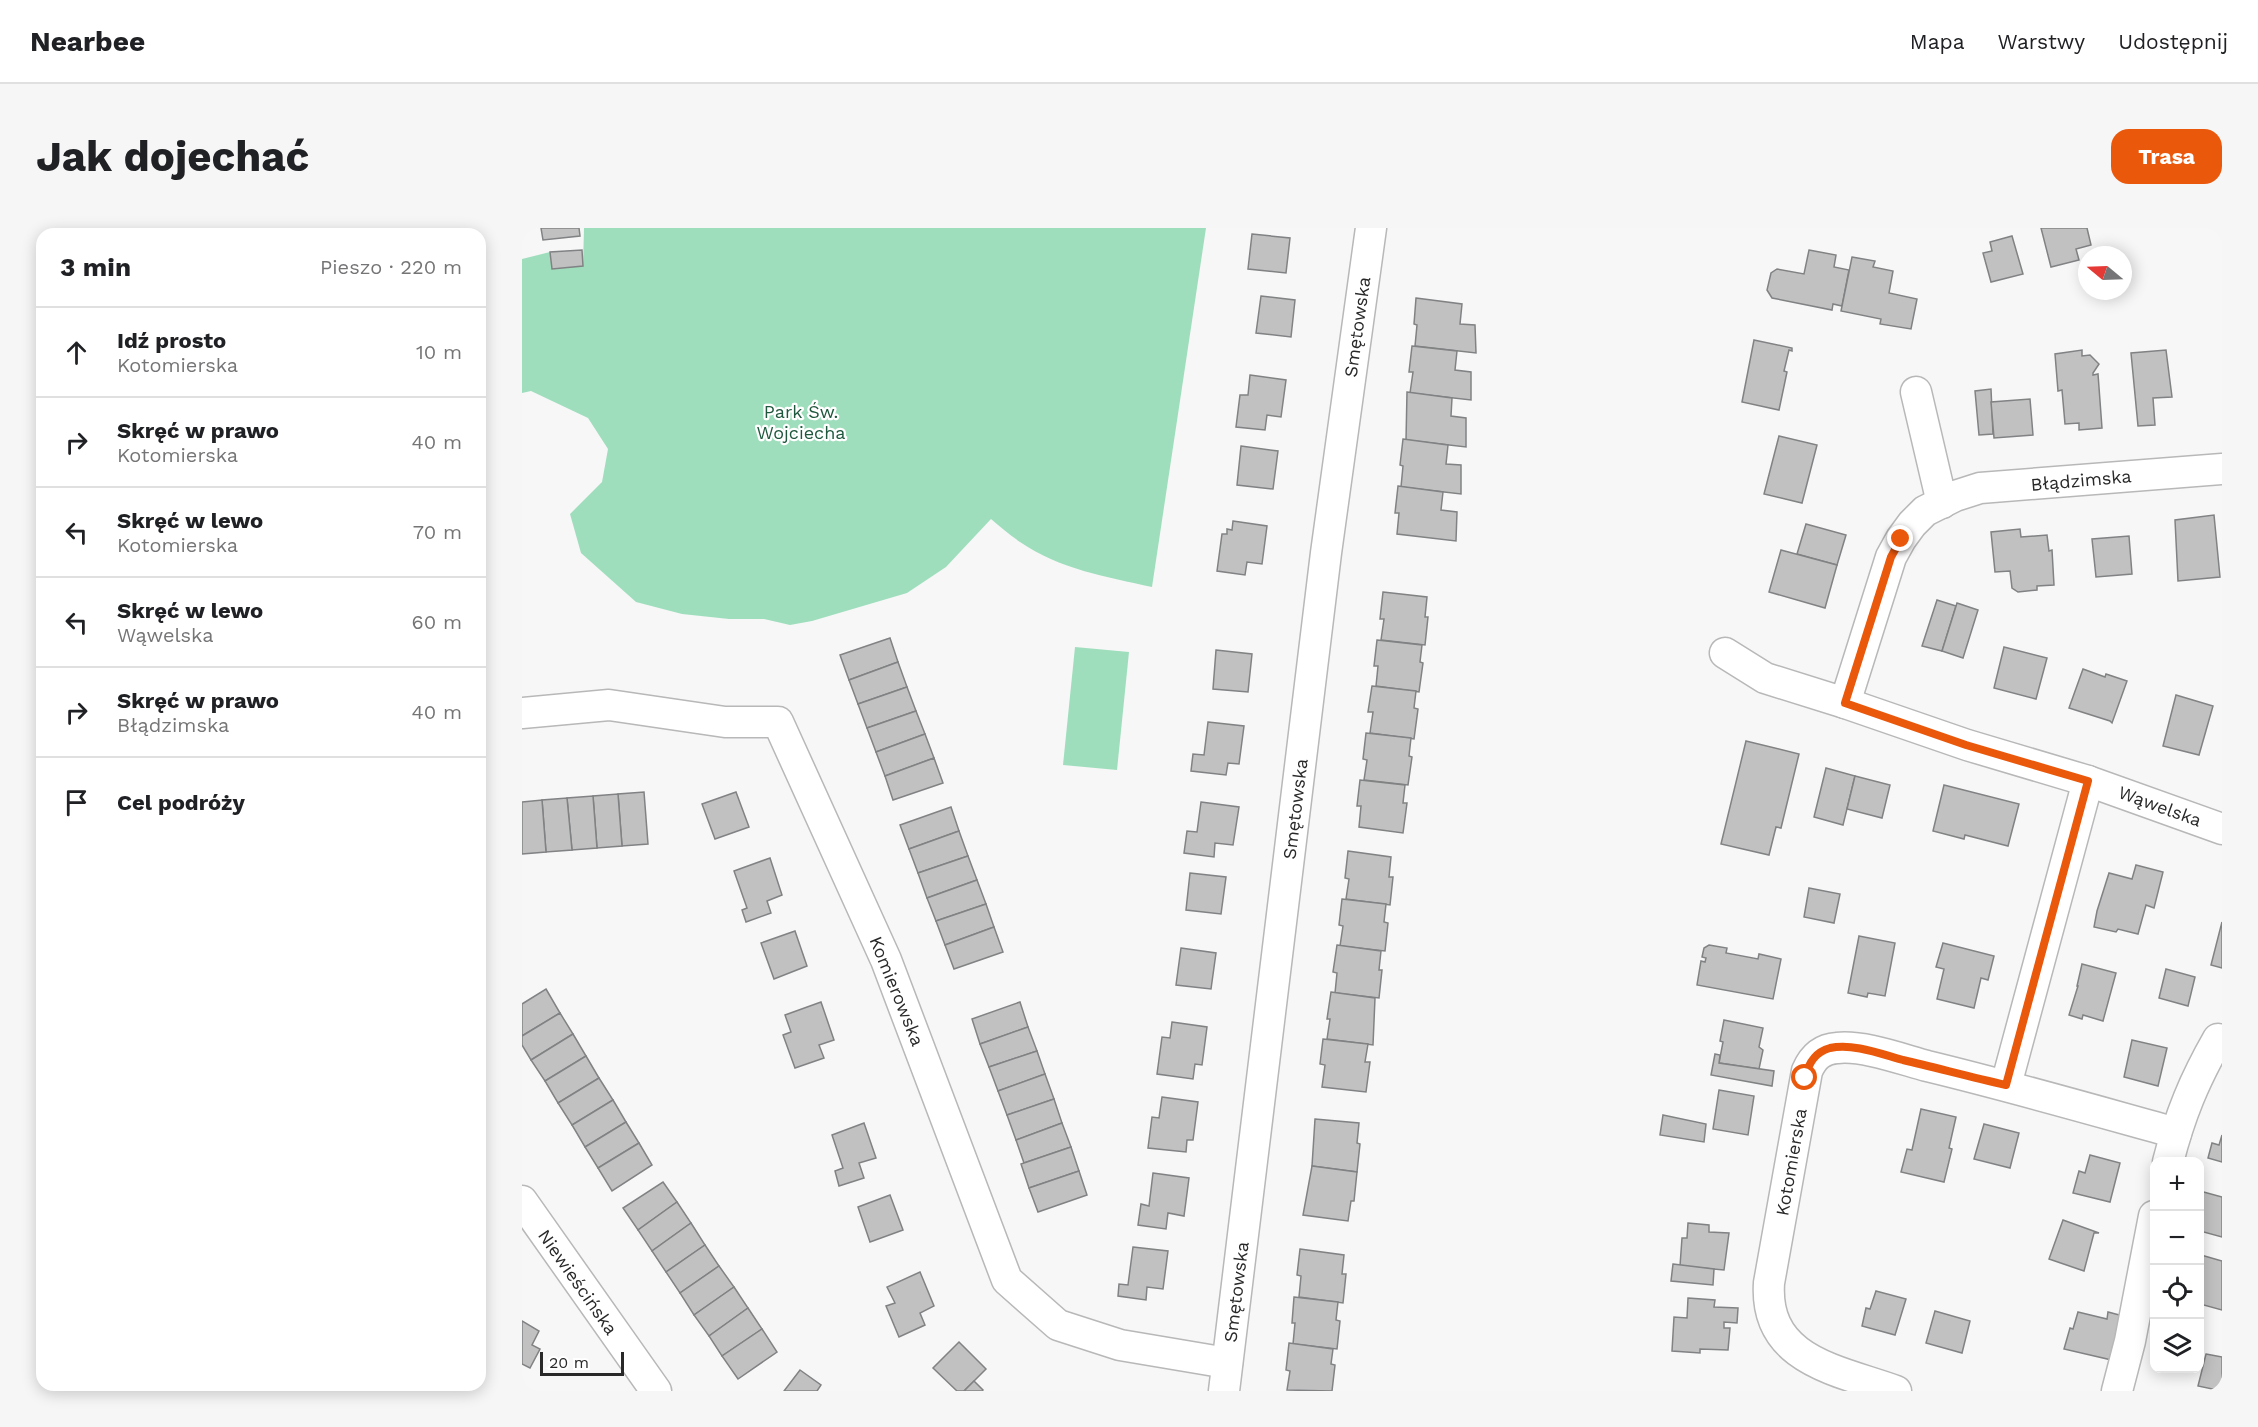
<!DOCTYPE html>
<html lang="pl">
<meta charset="utf-8">
<style>
body{margin:0;font-family:"Work Sans",sans-serif;background:#f6f6f6;color:#202124}
.controls{position:absolute;right:18px;bottom:18px;display:grid;overflow:hidden;border-radius:12px;box-shadow:0 3px 15px #0003}
.controls button{width:54px;height:54px;display:grid;place-items:center;padding:0;border:0;border-bottom:2px solid #e0e0e0;background:#fff;color:#202124;font:30px sans-serif}
.compass{position:absolute;left:1556px;top:18px;width:54px;height:54px;border-radius:50%;background:#fff;box-shadow:0 3px 15px #0003;rotate:289deg}
.scale{position:absolute;left:18px;bottom:15px;width:84px;box-sizing:border-box;padding-left:6px;border:3px solid #29292a;border-top:0;font-size:16px;line-height:21px;white-space:nowrap;color:#29292a;-webkit-text-stroke:4px #fff;paint-order:stroke}
.stop{position:absolute;width:18px;height:18px;margin:-14px;border:4px solid #ea580c;border-radius:50%;background:#fff}
.stop.end{background:#ea580c;border-color:#fff;box-shadow:0 2px 6px #0008}
.list{margin:0;padding:0;list-style:none}
h2{display:flex;justify-content:space-between;align-items:center;height:78px;margin:0;padding:0 24px;font-size:26px}
h2 small{font-size:20px;font-weight:400;color:#757577}
.list li{display:grid;grid-template-columns:39px 1fr auto;gap:18px;align-items:center;box-sizing:border-box;height:90px;padding:0 24px;border-top:2px solid #e0e0e0}
.list b{display:block;font-size:22px;white-space:nowrap}
.list p{margin:0;font-size:20px;white-space:nowrap;color:#757577}
.list em{font-size:20px;font-style:normal;color:#757577}
.icon{flex:none;width:33px;height:33px;fill:none;stroke:currentColor;stroke-width:2;stroke-linecap:round;stroke-linejoin:round}
.map{position:relative;flex:none;width:1700px;height:1163px;overflow:hidden;border-radius:18px}
header{display:flex;align-items:center;gap:36px;box-sizing:border-box;height:84px;padding:0 30px;background:#fff;border-bottom:2px solid #e0e0e0}
header strong{font-size:28px}
nav{display:flex;gap:33px;margin-inline-start:auto;font-size:21px}
.intro{display:flex;align-items:center;justify-content:space-between;box-sizing:border-box;height:144px;padding:0 36px}
h1{margin:0;font-size:42px}
.button{padding:15px 27px;border-radius:18px;background:#ea580c;color:#fff;font-size:21px;font-weight:700}
main{display:flex;gap:36px;padding:0 36px}
aside{flex:1;background:#fff;border-radius:18px;box-shadow:0 3px 15px #0003}
.map>svg:first-child{display:block}
.green{fill:#9fdebc}
.building{fill:#c1c1c2;stroke:#818283;stroke-width:1.5}
.lines{fill:none;stroke-linecap:round;stroke-linejoin:round}
.minor-casing{stroke:#b8b8b9;stroke-width:33}
.minor{stroke:#fff;stroke-width:30}
.route{stroke:#ea580c;stroke-width:8}
.labels{text-anchor:middle;dominant-baseline:central;stroke-width:4.5;stroke-linejoin:round;paint-order:stroke}
.street-label{font-size:18px;fill:#29292a;stroke:#fff}
.park-label{font-size:18px;fill:#1e573d;stroke:#fff}
</style>
<header>
<strong>Nearbee</strong>
<nav><a>Mapa</a><a>Warstwy</a><a>Udostępnij</a></nav>
</header>
<div class="intro"><h1>Jak dojechać</h1><a class="button">Trasa</a></div>
<main>
<aside>
<h2>3 min<small>Pieszo · 220 m</small></h2>
<ul class="list">
<li><svg class="icon" aria-label="ahead" viewBox="0 0 24 24"><path d="M12 20V5M6 11l6-6 6 6"/></svg><div><b>Idź prosto</b><p>Kotomierska</p></div><em>10 m</em></li>
<li><svg class="icon" aria-label="right" viewBox="0 0 24 24"><path d="M7 20v-9h11M14 6l5 5-5 5"/></svg><div><b>Skręć w prawo</b><p>Kotomierska</p></div><em>40 m</em></li>
<li><svg class="icon" aria-label="left" viewBox="0 0 24 24"><path d="M17 20v-9H6M10 6l-5 5 5 5"/></svg><div><b>Skręć w lewo</b><p>Kotomierska</p></div><em>70 m</em></li>
<li><svg class="icon" aria-label="left" viewBox="0 0 24 24"><path d="M17 20v-9H6M10 6l-5 5 5 5"/></svg><div><b>Skręć w lewo</b><p>Wąwelska</p></div><em>60 m</em></li>
<li><svg class="icon" aria-label="right" viewBox="0 0 24 24"><path d="M7 20v-9h11M14 6l5 5-5 5"/></svg><div><b>Skręć w prawo</b><p>Błądzimska</p></div><em>40 m</em></li>
<li><svg class="icon" aria-label="arrive" viewBox="0 0 24 24"><path d="M6 21V4h12l-3 4 3 4H6"/></svg><div><b>Cel podróży</b></div></li>
</ul>
</aside>
<div class="map">
<svg width="1700" height="1163" viewBox="0 0 1700 1163">
<rect width="100%" height="100%" fill="#f7f7f8"/>
<g class="green">
<path d="M62,0H684L630,359C585,349 537,341 498,314C488,307 478,299 469,291L424,339L385,365L290,393L268,397L242,391H207L160,386L114,374L59,325L48,286L80,254L86,221L66,190L9,163L0,165V31L28,24L30,41L61,38Z"/>
<path d="M553,419L607,424L595,542L541,537Z"/>
</g>
<g class="building">
<path d="M19,0H57L58,8L21,12Z"/>
<path d="M1519,0H1565L1569,17L1554,21L1557,32L1529,39Z"/>
<path d="M730,6L768,10L764,45L726,41Z"/>
<path d="M1490,8L1501,46L1469,54L1461,25L1470,23L1468,14Z"/>
<path d="M60,22L61,38L30,41L28,24Z"/>
<path d="M1287,22L1314,27L1312,39L1327,42L1320,78L1311,76L1310,82L1250,70L1245,62L1249,45L1255,41L1282,46Z"/>
<path d="M1330,29L1353,33L1351,39L1371,43L1367,65L1395,71L1389,101L1358,96L1359,91L1319,83Z"/>
<path d="M739,68L773,72L769,109L734,105Z"/>
<path d="M894,70L940,76L938,96L953,97L954,125L893,118L895,97L892,96Z"/>
<path d="M1232,112L1270,120V123L1267,122L1262,143L1265,144L1257,182L1220,174Z"/>
<path d="M890,118L935,123L933,142L949,144V172L888,165L891,144H887Z"/>
<path d="M1560,122V128L1568,127L1577,136L1571,145V147L1576,146L1580,200L1557,202V195L1543,196L1540,162L1536,163L1533,126Z"/>
<path d="M1644,122L1650,169L1631,170L1633,197L1616,198L1609,125Z"/>
<path d="M728,147L764,152L759,189L745,187L743,202L714,199L718,167H726Z"/>
<path d="M1469,161L1471,206L1457,207L1453,163Z"/>
<path d="M885,164L930,170L929,188L944,190V219L884,212Z"/>
<path d="M1508,171L1511,207L1472,210L1469,174Z"/>
<path d="M1257,208L1295,217L1280,275L1242,266Z"/>
<path d="M881,211L926,217L924,236L939,237V266L879,259L881,238L878,237Z"/>
<path d="M719,218L756,223L751,261L715,257Z"/>
<path d="M876,258L921,264L919,282L935,284L934,313L875,306L877,285H873Z"/>
<path d="M1692,287L1698,349L1656,353L1653,292Z"/>
<path d="M711,293L745,298L740,336L725,334L723,347L695,343L700,306H705V301L710,302Z"/>
<path d="M1284,296L1324,307L1315,337L1275,326Z"/>
<path d="M1498,301L1499,309L1525,307L1527,323L1530,322L1532,357L1515,358V362L1496,364L1490,360L1488,343L1473,344L1469,304Z"/>
<path d="M1607,308L1610,346L1574,349L1570,311Z"/>
<path d="M1259,322L1315,337L1303,380L1247,364Z"/>
<path d="M861,364L905,369L903,389H906L903,417L859,412L862,391H858Z"/>
<path d="M1415,372L1434,378L1420,423L1400,418Z"/>
<path d="M1435,375L1456,382L1441,430L1420,423Z"/>
<path d="M368,410L376,434L327,452L318,427Z"/>
<path d="M855,412L900,417L898,434L901,435L897,464L854,458L856,438H852Z"/>
<path d="M1482,419L1525,430L1514,471L1472,460Z"/>
<path d="M694,422L730,426L726,464L691,461Z"/>
<path d="M376,434L385,459L336,476L327,452Z"/>
<path d="M1561,441L1583,449L1584,446L1605,453L1590,495L1588,493L1547,480Z"/>
<path d="M850,458L894,463L892,480L896,481L892,511L848,505L851,484H846Z"/>
<path d="M385,459L394,483L345,500L336,476Z"/>
<path d="M1654,467L1691,478L1677,527L1641,518Z"/>
<path d="M394,483L403,506L354,524L345,500Z"/>
<path d="M686,494L722,498L717,536L706,535L704,547L669,543L671,526L682,527Z"/>
<path d="M844,505L889,510L887,528L890,529L886,557L842,552L845,532L841,531Z"/>
<path d="M403,506L412,530L363,548L354,524Z"/>
<path d="M1224,513L1277,526L1259,600L1254,599L1247,627L1199,616Z"/>
<path d="M412,530L421,555L371,572L363,548Z"/>
<path d="M1304,540L1333,548L1321,597L1292,589Z"/>
<path d="M1333,548L1368,557L1360,590L1325,581Z"/>
<path d="M838,552L883,557L881,575H885L881,605L837,599L839,578H835Z"/>
<path d="M1422,557L1497,576L1486,618L1443,607L1442,611L1411,603Z"/>
<path d="M122,564L126,616L100,618L96,566Z"/>
<path d="M214,564L227,599L193,611L180,576Z"/>
<path d="M96,566L100,618L75,620L71,568Z"/>
<path d="M71,568L75,620L50,622L45,570Z"/>
<path d="M45,570L50,622L24,624L20,572Z"/>
<path d="M20,572L24,624L0,626V574Z"/>
<path d="M679,574L717,579L711,617L693,615L692,629L662,625L665,603L675,604Z"/>
<path d="M429,579L437,603L387,621L378,597Z"/>
<path d="M437,603L446,628L396,645L387,621Z"/>
<path d="M826,623L869,629L867,649H871L868,677L824,671L827,651L823,650Z"/>
<path d="M446,628L455,652L405,670L396,645Z"/>
<path d="M248,630L260,667L245,673L249,685L224,694L220,682L225,680L212,643Z"/>
<path d="M1614,637L1641,644L1632,680L1624,677L1616,706L1596,701L1594,704L1572,699L1575,683L1587,645L1610,651Z"/>
<path d="M668,645L704,649L699,686L664,682Z"/>
<path d="M455,652L464,676L414,693L405,670Z"/>
<path d="M1287,660L1318,666L1312,695L1282,689Z"/>
<path d="M820,671L864,676L862,694L866,695L863,723L818,718L821,698L817,697Z"/>
<path d="M464,676L472,699L423,717L414,693Z"/>
<path d="M1700,694V740L1689,737Z"/>
<path d="M472,699L481,724L432,741L423,717Z"/>
<path d="M273,703L285,738L252,751L239,715Z"/>
<path d="M1337,708L1373,715L1363,768L1346,765L1345,769L1326,765Z"/>
<path d="M1421,715L1472,728L1466,752L1459,750L1452,780L1415,771L1422,741L1414,739Z"/>
<path d="M815,717L859,723L857,742H860L857,770L813,765L815,745L811,744Z"/>
<path d="M1187,717L1205,720L1204,725L1236,731L1237,726L1259,731L1251,771L1175,757L1179,733L1183,734L1184,730L1180,729L1182,720Z"/>
<path d="M659,720L694,725L689,761L654,757Z"/>
<path d="M1560,736L1594,745L1581,793L1561,787L1560,791L1547,787L1556,758H1555Z"/>
<path d="M1644,741L1673,749L1666,778L1637,770Z"/>
<path d="M24,761L38,785L0,808V776Z"/>
<path d="M809,764L853,770L851,817L805,811L808,791H805Z"/>
<path d="M299,774L312,812L297,817L302,830L273,840L261,807L269,804L263,787Z"/>
<path d="M498,774L506,799L458,816L450,791Z"/>
<path d="M38,785L51,806L9,832L0,817V808Z"/>
<path d="M1202,792L1241,800L1237,819L1241,822L1237,841L1197,835L1201,814L1198,813Z"/>
<path d="M650,794L685,799L680,837L673,836L671,851L635,846L640,809L648,810Z"/>
<path d="M506,799L515,823L467,839L458,816Z"/>
<path d="M51,806L64,828L23,853L9,832Z"/>
<path d="M801,811L846,816L843,834H848L844,864L800,859L803,837L798,836Z"/>
<path d="M1610,812L1645,820L1636,858L1602,849Z"/>
<path d="M515,823L523,846L476,863L467,839Z"/>
<path d="M1193,826L1198,827L1197,835L1252,843L1250,858L1189,847Z"/>
<path d="M64,828L77,850L36,875L23,853Z"/>
<path d="M523,846L532,871L485,887L476,863Z"/>
<path d="M77,850L91,872L50,897L36,875Z"/>
<path d="M1197,862L1232,868L1226,907L1191,901Z"/>
<path d="M640,869L676,874L671,912H665L664,924L626,920L630,889L637,890Z"/>
<path d="M532,871L540,895L494,912L485,887Z"/>
<path d="M91,872L104,894L63,919L50,897Z"/>
<path d="M1399,881L1434,889L1427,920L1430,921L1422,954L1379,944L1385,921L1390,922Z"/>
<path d="M1141,887L1184,896L1182,914L1138,907Z"/>
<path d="M793,891L837,895L835,915L838,916L835,944L790,938Z"/>
<path d="M104,894L117,915L76,940L63,919Z"/>
<path d="M342,895L354,930L337,935L342,950L317,958L313,943L321,940L310,907Z"/>
<path d="M540,895L549,919L502,935L494,912Z"/>
<path d="M1462,896L1497,905L1488,940L1452,931Z"/>
<path d="M1700,907V934L1686,930L1690,915L1697,917Z"/>
<path d="M117,915L130,937L90,963L76,940Z"/>
<path d="M549,919L557,943L507,960L499,936Z"/>
<path d="M1568,927L1598,935L1588,974L1551,965L1557,943L1563,945Z"/>
<path d="M790,938L835,944L832,973H829L826,993L781,987Z"/>
<path d="M557,943L565,967L516,984L507,960Z"/>
<path d="M631,945L667,950L662,988L646,985L644,1001L616,997L619,976L627,978Z"/>
<path d="M141,954L155,974L116,1002L101,980Z"/>
<path d="M1678,963L1700,969V1009L1678,1003Z"/>
<path d="M368,967L381,1002L348,1014L336,979Z"/>
<path d="M155,974L169,995L130,1023L116,1002Z"/>
<path d="M1541,992L1577,1005H1572L1562,1043L1527,1031Z"/>
<path d="M169,995L183,1017L144,1044L130,1023Z"/>
<path d="M1166,995L1187,997V1004L1207,1005L1202,1042L1158,1038L1160,1010H1165Z"/>
<path d="M183,1017L197,1038L158,1065L144,1044Z"/>
<path d="M611,1019L646,1023L641,1061L625,1059L624,1072L596,1068L597,1056L606,1057Z"/>
<path d="M778,1021L822,1027L820,1046H824L821,1075L777,1069L779,1048L775,1047Z"/>
<path d="M1679,1027L1700,1033V1082L1678,1076Z"/>
<path d="M1151,1036L1192,1041L1191,1057L1149,1053Z"/>
<path d="M197,1038L212,1059L172,1087L158,1065Z"/>
<path d="M398,1044L412,1078L398,1085L403,1097L377,1109L364,1078L373,1075L365,1059Z"/>
<path d="M212,1059L226,1080L187,1108L172,1087Z"/>
<path d="M1354,1063L1384,1071L1373,1107L1340,1098L1344,1080L1348,1081Z"/>
<path d="M772,1069L816,1074L814,1092L818,1093L815,1121L771,1116L773,1095H770Z"/>
<path d="M1166,1070L1193,1072L1192,1079L1216,1080L1215,1095L1202,1094V1100H1208L1206,1122L1178,1121V1125L1150,1123L1152,1089L1165,1090Z"/>
<path d="M226,1080L240,1101L200,1128L187,1108Z"/>
<path d="M1413,1083L1448,1093L1440,1125L1404,1115Z"/>
<path d="M1556,1084L1585,1091L1586,1084L1605,1089L1594,1133L1542,1121L1548,1100L1551,1101Z"/>
<path d="M0,1093L17,1103L10,1117L18,1121L8,1140L0,1136Z"/>
<path d="M240,1101L255,1124L216,1151L200,1128Z"/>
<path d="M437,1114L464,1141L442,1163H435L411,1140Z"/>
<path d="M767,1115L811,1121L809,1136L813,1137L810,1163L765,1162L768,1143L764,1142Z"/>
<path d="M1684,1126L1700,1129V1163L1676,1158Z"/>
<path d="M278,1142L299,1157L295,1163H262Z"/>
<path d="M452,1153L461,1162L460,1163H442Z"/>
</g>
<g class="lines">
<defs>
<g id="minor">
<path d="M1394,164L1420,275"/>
<path d="M1203,425L1243,450L1323,475L1445,517L1566,553L1700,601"/>
<path d="M1323,475L1369,329L1379,311L1390,296L1403,283L1433,268L1458,260L1700,241"/>
<path d="M0,485L87,477L203,494H256L364,732L485,1052L536,1097L598,1117L705,1135"/>
<path d="M1484,857L1566,553"/>
<path d="M1646,934C1658,887 1672,853 1696,811"/>
<path d="M0,973L134,1163"/>
<path d="M702,1163L804,325L849,0"/>
<path d="M1374,1163C1316,1142 1242,1133 1247,1055L1285,843C1291,829 1300,821 1315,820C1341,817 1379,831 1405,838C1488,858 1571,882 1654,905"/>
<path d="M1595,1163L1608,1113L1632,988"/>
</g>
</defs>
<use href="#minor" class="minor-casing"/>
<use href="#minor" class="minor"/>
</g>
<g class="lines">
<path class="route" d="M1283,850C1286,836 1293,824 1308,820C1331,815 1359,826 1381,832C1415,840 1449,849 1484,857L1566,553L1444,517L1323,475L1369,329L1379,311"/>
</g>
<g class="labels">
<g class="street-label">
<text transform="translate(835 99) rotate(-82)">Smętowska</text>
<text transform="translate(1559 252) rotate(-5)">Błądzimska</text>
<text transform="translate(1638 578) rotate(20)">Wąwelska</text>
<text transform="translate(773 581) rotate(-83)">Smętowska</text>
<text transform="translate(375 763) rotate(68)">Komierowska</text>
<text transform="translate(1269 934) rotate(-80)">Kotomierska</text>
<text transform="translate(56 1054) rotate(55)">Niewieścińska</text>
<text transform="translate(714 1064) rotate(-83)">Smętowska</text>
</g>
<g class="park-label">
<text x="279" y="183">Park Św.<tspan x="279" dy="21">Wojciecha</tspan></text>
</g>
</g>
</svg>
<div class="controls">
<button>+</button>
<button>−</button>
<button><svg class="icon" aria-label="locate" viewBox="0 0 24 24"><circle cx="12" cy="12" r="6"/><path d="M12 2v4M12 18v4M2 12h4M18 12h4"/></svg></button>
<button><svg class="icon" aria-label="layers" viewBox="0 0 24 24"><path d="M12 4l9 5-9 5-9-5zM3 14l9 5 9-5"/></svg></button>
</div>
<svg class="compass" viewBox="-18 -18 36 36"><path d="M0-13l5 13h-10z" fill="#e53935"/><path d="M0 13l5-13h-10z" fill="#757577"/></svg>
<div class="scale">20 m</div>
<div class="stop" style="left:1283px;top:850px"></div>
<div class="stop end" style="left:1379px;top:311px"></div>
</div>
</main>
